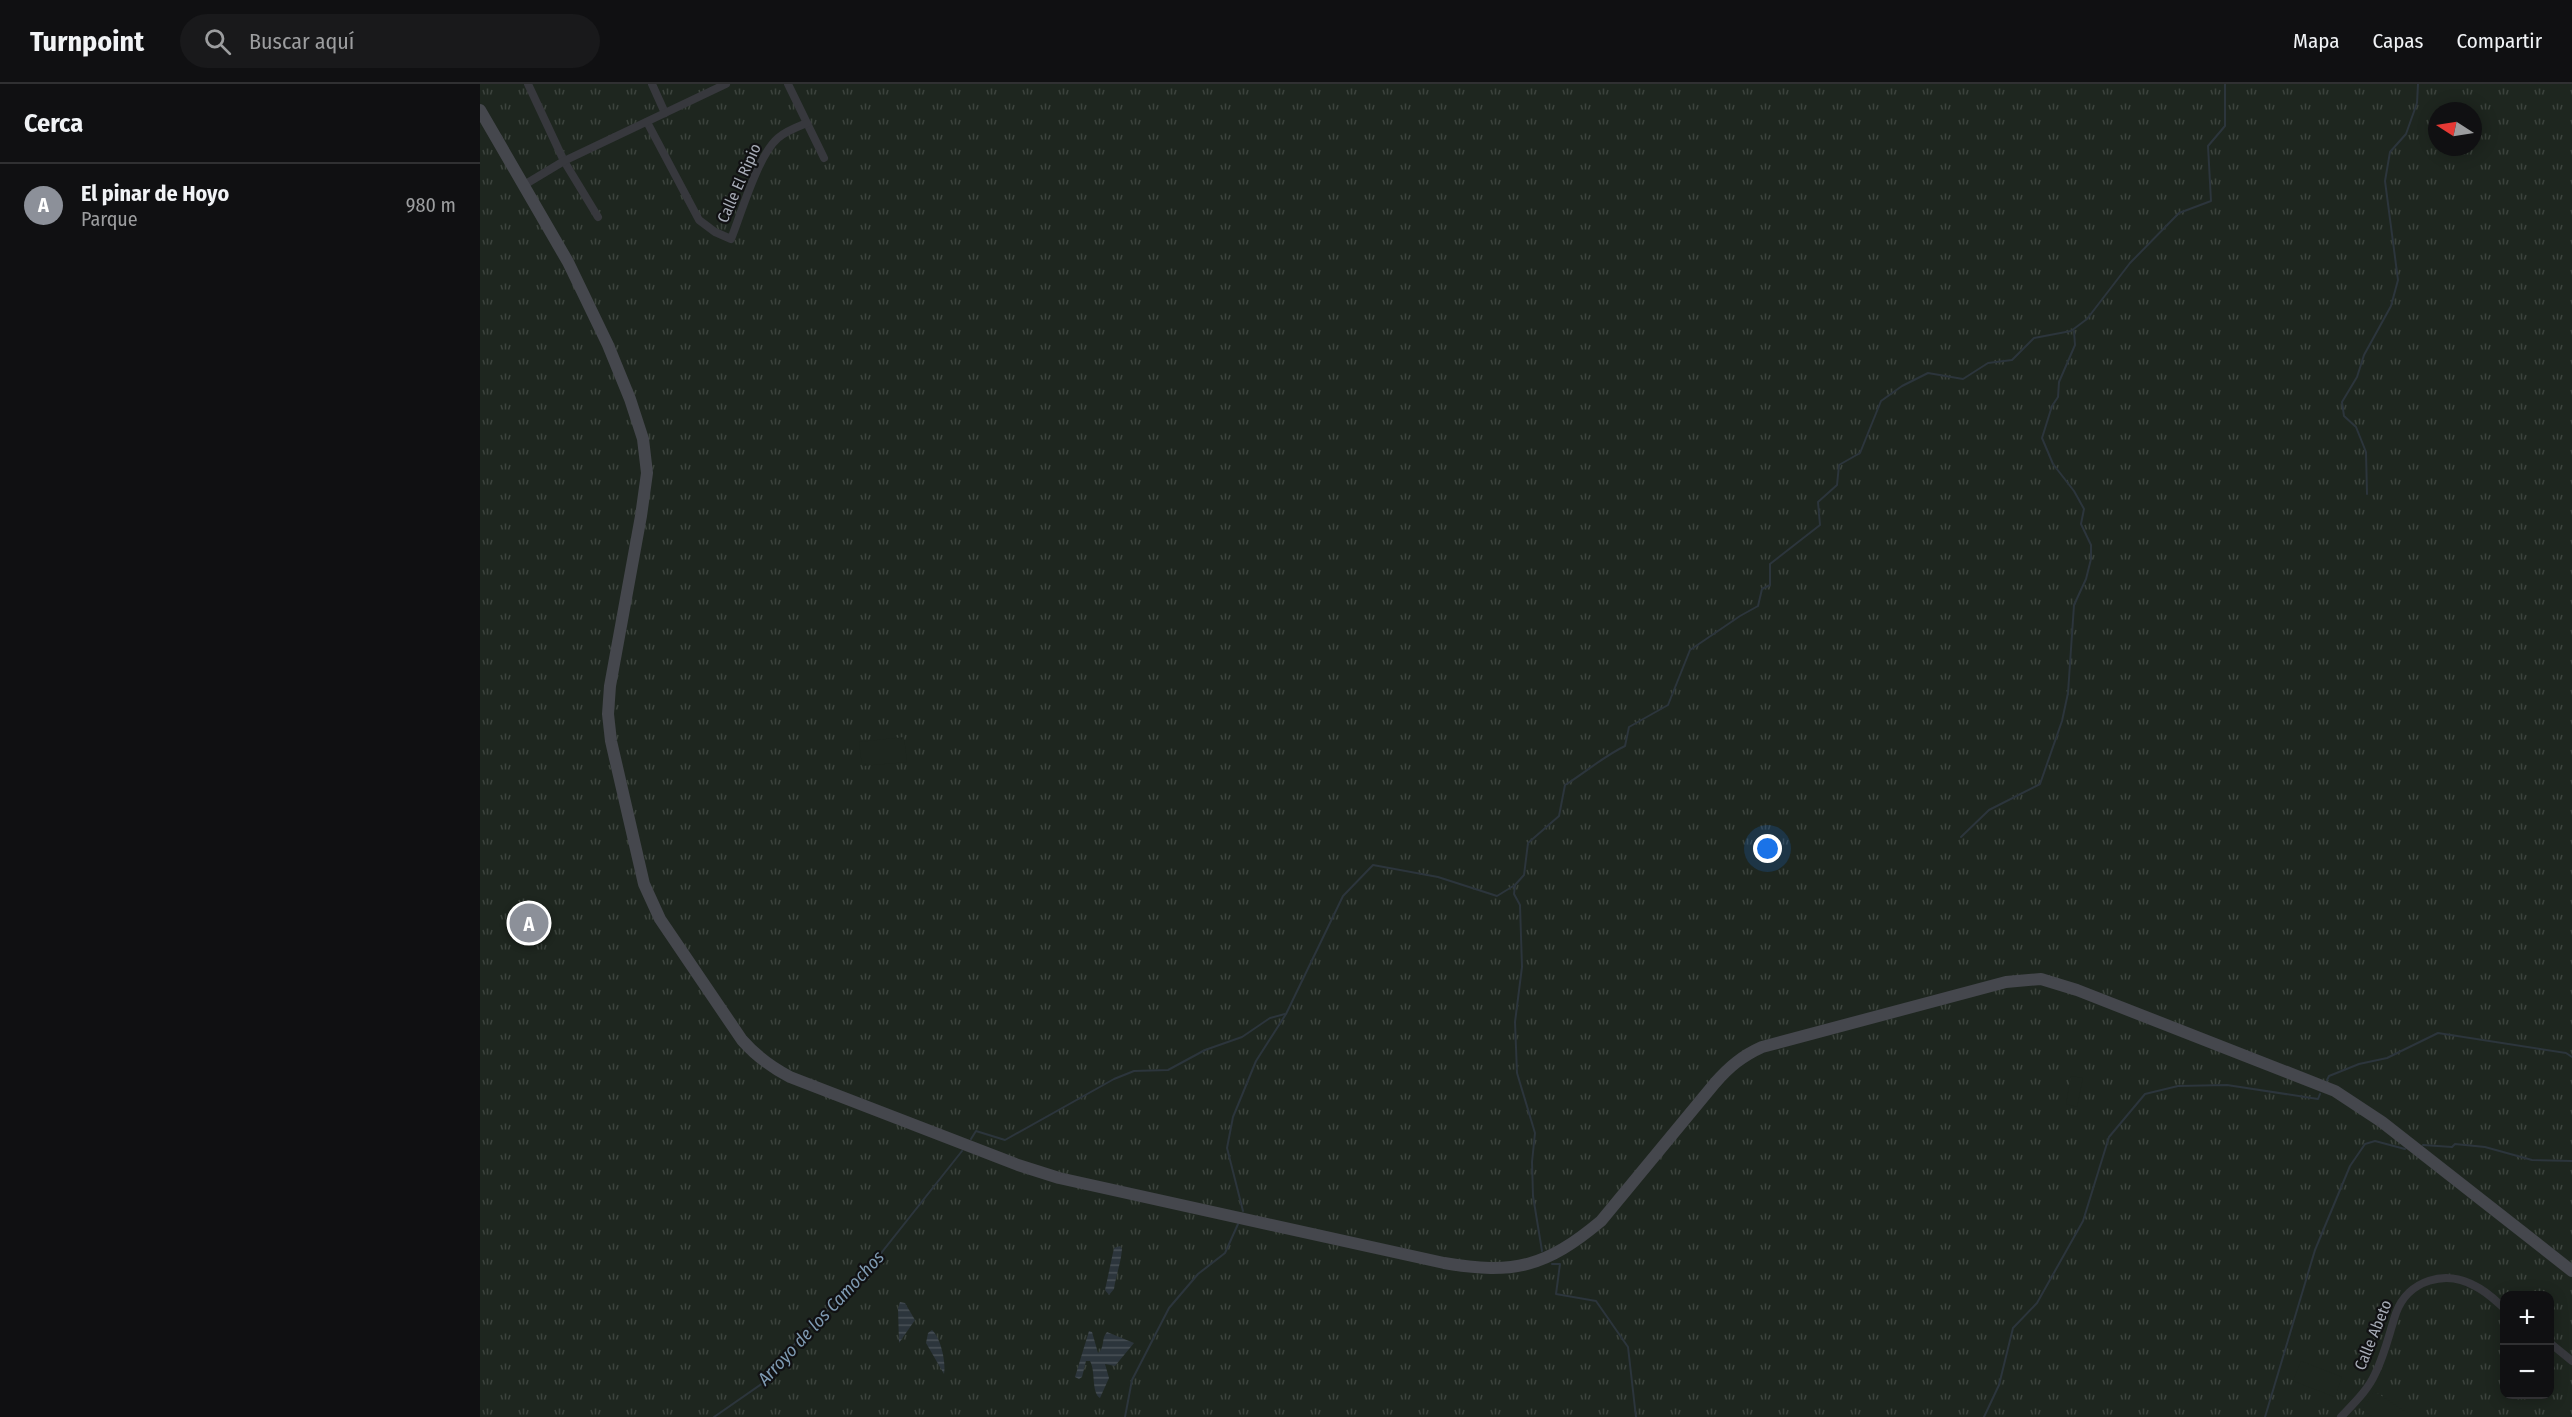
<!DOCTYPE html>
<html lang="es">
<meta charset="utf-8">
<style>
body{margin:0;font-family:"Fira Sans Condensed",sans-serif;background:#19191b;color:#f1f3f6}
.controls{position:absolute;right:18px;bottom:18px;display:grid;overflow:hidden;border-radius:12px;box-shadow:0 3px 15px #0003}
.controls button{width:54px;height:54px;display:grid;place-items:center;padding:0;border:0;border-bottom:2px solid #303032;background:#101012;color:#f1f3f6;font:30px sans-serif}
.compass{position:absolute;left:1948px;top:18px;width:54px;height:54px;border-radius:50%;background:#101012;box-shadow:0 3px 15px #0003;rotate:282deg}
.you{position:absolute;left:1288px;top:765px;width:21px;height:21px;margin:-15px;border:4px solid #fff;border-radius:50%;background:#1a73e8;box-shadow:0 0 0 9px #1a73e833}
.badge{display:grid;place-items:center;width:39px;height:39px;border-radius:50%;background:#8c9099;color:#fff;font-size:20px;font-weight:700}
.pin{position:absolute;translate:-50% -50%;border:3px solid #fff;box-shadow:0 2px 6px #0006}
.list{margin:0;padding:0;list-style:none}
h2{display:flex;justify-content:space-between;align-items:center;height:78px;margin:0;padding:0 24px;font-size:26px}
h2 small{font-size:20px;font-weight:400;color:#9c9d9f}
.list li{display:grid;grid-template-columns:39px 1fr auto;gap:18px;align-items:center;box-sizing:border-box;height:84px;padding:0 24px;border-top:2px solid #303032}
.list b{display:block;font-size:22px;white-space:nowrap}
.list p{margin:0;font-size:20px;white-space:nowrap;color:#9c9d9f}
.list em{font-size:20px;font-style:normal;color:#9c9d9f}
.icon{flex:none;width:33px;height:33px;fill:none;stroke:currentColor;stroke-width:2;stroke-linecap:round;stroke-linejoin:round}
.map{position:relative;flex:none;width:2092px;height:1333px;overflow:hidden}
header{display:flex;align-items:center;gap:36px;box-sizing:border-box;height:84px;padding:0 30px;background:#101012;border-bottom:2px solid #303032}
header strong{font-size:28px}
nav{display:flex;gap:33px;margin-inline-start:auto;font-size:21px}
.search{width:420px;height:54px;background:#19191b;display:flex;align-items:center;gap:15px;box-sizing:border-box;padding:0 21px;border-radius:33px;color:#9c9d9f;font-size:22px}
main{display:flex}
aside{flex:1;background:#101012}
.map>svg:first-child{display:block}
.park{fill:url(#park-tufts);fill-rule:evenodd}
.pitch{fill:#1e261f}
.water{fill:url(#water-rules)}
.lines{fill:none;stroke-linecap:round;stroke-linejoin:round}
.stream{stroke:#2c353c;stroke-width:2}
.street{stroke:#37383d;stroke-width:8}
.secondary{stroke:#45474d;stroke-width:12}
.labels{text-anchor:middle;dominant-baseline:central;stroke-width:4.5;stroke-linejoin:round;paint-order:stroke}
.street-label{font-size:16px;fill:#a8adb8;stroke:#111113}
.water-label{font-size:18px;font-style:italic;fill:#7f9bb3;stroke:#111113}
</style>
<header>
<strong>Turnpoint</strong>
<div class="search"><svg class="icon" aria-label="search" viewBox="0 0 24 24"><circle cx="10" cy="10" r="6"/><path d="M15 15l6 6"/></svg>Buscar aquí</div>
<nav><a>Mapa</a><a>Capas</a><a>Compartir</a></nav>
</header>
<main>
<aside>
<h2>Cerca<small></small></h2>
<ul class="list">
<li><span class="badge">A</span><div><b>El pinar de Hoyo</b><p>Parque</p></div><em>980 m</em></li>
</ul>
</aside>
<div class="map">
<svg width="2092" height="1333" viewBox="0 0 2092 1333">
<defs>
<pattern id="park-tufts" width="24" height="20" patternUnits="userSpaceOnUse" patternTransform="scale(1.5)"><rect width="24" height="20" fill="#1e261f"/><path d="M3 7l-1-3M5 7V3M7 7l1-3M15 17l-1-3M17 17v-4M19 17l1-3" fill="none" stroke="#3c433d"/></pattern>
<pattern id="water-rules" width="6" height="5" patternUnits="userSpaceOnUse" patternTransform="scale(1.5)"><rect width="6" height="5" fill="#2c353c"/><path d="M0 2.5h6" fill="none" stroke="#485056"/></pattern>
</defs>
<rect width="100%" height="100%" fill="#161618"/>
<path class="park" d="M0,0H2092V1333H0ZM1957,27H1993V63H1957ZM2024,1212H2070V1310H2024Z"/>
<g class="pitch">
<path d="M424,653L427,678L382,682L379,658Z"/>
<path d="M1591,992L1603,994L1597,1023L1586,1020Z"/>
<path d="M1821,1277L1862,1293L1855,1313L1813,1297Z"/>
<path d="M1894,1307L1932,1332V1333H1893L1882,1326Z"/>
</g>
<g class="water">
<path d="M640,1162L642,1165C641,1179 636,1191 634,1205L629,1211L625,1206L634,1164Z"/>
<path d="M420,1218L425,1219L435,1236L419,1259L418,1224Z"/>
<path d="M452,1246C461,1254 466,1279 464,1290L446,1259L448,1249Z"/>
<path d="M609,1247L612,1248L618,1269C625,1264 621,1254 627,1248L654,1259L635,1282L625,1280L629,1294L620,1314C611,1308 616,1288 610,1277H606L602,1293L599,1295L595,1293Z"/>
</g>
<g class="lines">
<g class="stream">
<path d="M1887,410L1886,368L1876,343L1864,332L1862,318L1877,293L1884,271L1911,222L1918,196L1905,97L1910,68L1926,50L1937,19L1938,0"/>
<path d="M1481,753L1509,726L1560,700L1582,637L1588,609L1594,521L1606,495L1611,475V461L1601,440L1604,425L1594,407L1573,380L1562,354L1572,322L1578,313L1579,298L1595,261L1594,247"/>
<path d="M1847,996L1849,992L1879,980L1907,974L1958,949L2086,969L2092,973"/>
<path d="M491,1055L496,1047L525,1056L634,995L654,987L688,986L725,966L762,953L790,934L805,930"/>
<path d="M1943,1061L1972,1063L1975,1060L2005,1063L2052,1076L2092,1077"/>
<path d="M763,1127L747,1064L753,1033L776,977L806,930L863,812L893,781L958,793L1017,812L1035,801"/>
<path d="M1062,1167L1053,1112L1052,1078L1055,1049L1037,989L1035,938L1042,883L1040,821L1034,810L1035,801L1044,791L1048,759L1079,732L1085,701C1106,688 1124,672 1145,662L1149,643L1188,621L1210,566L1260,532L1278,522L1282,505L1290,501V480L1340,441L1338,418L1357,401L1359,381L1380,369L1401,317L1422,302L1448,289L1483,295L1508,279L1532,276L1554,254L1591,247L1607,235L1650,179L1699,129L1731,117L1728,62L1745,42V0"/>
<path d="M1072,1180H1080L1076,1210L1116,1217L1148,1263L1156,1333"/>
<path d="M234,1333L290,1294L298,1280L326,1247L383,1192L482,1067"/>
<path d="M645,1333L652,1296L689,1224L718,1190L745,1169L758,1140"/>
<path d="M1504,1333L1519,1301L1533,1244L1557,1219L1603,1137L1629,1053L1665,1010L1698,1002L1747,1001L1838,1015L1840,1010"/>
<path d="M1785,1333L1835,1166L1870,1082L1885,1060L1895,1057L1925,1065"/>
</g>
<g class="street">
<path d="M48,0L84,77L118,133"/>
<path d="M172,0L185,29"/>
<path d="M308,0L344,74"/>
<path d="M167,38L219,136L235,148L251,155C261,130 278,71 298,54C306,47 317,43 327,39"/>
<path d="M44,101L84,77L246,0"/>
<path d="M2070,1259L2092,1277"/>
<path d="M1861,1333C1873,1320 1888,1306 1895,1290C1905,1270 1909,1250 1916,1229C1928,1196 1966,1185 1995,1202C2006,1207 2015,1216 2024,1224"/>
</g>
<path class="secondary" d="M0,26L88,178L128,261L150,315L163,355L167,389L161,432L130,602L128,630L131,657L164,800L180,835L262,956C276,972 291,983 310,993L538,1081L579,1094L964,1179C1034,1191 1066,1183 1121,1137L1235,999C1249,983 1262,972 1282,963L1526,898L1561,895L1597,906L1855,1007L1902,1038L2092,1187"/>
</g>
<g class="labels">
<g class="street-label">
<text transform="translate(259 99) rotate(-66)">Calle El Ripio</text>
<text transform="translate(1893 1251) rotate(-68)">Calle Abeto</text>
</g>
<g class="water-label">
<text transform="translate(341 1234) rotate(-47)">Arroyo de los Camochos</text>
</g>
</g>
</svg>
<div class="controls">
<button>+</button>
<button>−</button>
</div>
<svg class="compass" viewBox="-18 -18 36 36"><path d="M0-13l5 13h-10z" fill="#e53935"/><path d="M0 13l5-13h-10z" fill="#9c9d9f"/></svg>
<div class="you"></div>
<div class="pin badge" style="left:49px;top:839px">A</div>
</div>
</main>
